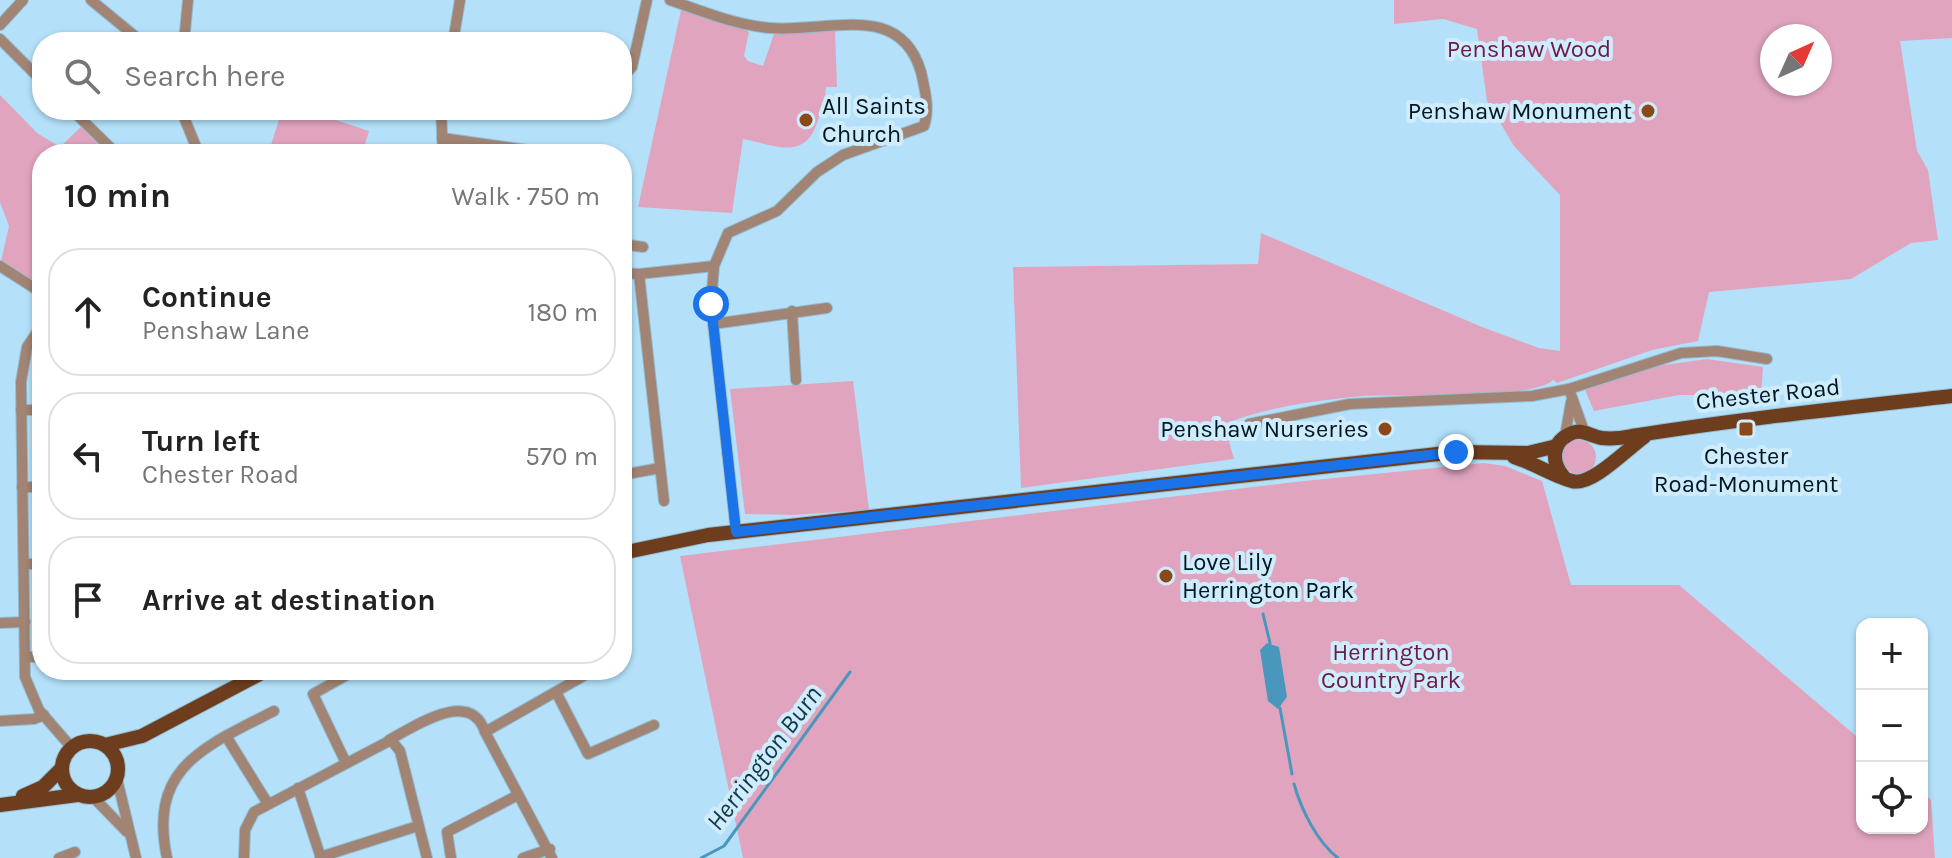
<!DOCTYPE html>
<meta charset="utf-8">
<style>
body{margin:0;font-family:Karla,sans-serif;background:#f2f2f2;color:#222}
.controls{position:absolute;right:24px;bottom:24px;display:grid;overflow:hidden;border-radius:16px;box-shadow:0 2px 6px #0004}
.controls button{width:72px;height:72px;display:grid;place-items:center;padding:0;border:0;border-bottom:2px solid #e0e0e0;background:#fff;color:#222;font:40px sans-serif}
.compass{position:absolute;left:1760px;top:24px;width:72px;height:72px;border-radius:50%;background:#fff;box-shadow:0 2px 6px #0004;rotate:45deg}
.stop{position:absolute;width:24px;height:24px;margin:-18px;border:6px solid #1a73e8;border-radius:50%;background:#fff}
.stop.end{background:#1a73e8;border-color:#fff;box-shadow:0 2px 8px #0008}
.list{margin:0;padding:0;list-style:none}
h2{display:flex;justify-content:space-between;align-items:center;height:104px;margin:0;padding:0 32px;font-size:34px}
h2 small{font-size:26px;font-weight:400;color:#767676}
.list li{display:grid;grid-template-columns:52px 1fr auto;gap:24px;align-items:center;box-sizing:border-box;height:128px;margin:0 16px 16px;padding:0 16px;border:2px solid #e0e0e0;border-radius:32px}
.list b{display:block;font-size:30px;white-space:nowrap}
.list p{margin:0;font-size:26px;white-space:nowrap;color:#767676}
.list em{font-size:26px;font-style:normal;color:#767676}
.icon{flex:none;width:44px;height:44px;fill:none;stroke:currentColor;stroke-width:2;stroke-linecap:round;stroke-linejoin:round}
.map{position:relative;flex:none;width:1952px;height:858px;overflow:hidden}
.search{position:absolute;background:#fff;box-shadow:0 2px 6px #0004;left:32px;top:32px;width:600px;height:88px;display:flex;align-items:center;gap:20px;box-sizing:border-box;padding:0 28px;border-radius:32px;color:#767676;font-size:30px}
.panel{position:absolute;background:#fff;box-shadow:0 2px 6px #0004;left:32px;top:144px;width:600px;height:536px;border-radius:32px}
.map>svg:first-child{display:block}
.green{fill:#e0a4be;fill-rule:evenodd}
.water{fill:#4997bd}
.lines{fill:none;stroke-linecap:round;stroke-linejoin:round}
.stream{stroke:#4997bd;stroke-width:3}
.minor-casing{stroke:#94bcd2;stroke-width:12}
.major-casing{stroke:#94bcd2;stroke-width:16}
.minor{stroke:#a18473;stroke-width:10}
.major{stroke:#6d3d1d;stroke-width:14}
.route{stroke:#1a73e8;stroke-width:10}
.poi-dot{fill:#8b4819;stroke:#ceecfc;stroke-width:3}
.labels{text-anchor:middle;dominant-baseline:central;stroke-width:8;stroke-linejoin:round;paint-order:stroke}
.park-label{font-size:24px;fill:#6e1a48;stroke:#ceecfc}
.poi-label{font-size:24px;fill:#001621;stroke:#ceecfc;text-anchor:start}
.street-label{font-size:24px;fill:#001621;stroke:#ceecfc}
.water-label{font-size:26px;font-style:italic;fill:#153849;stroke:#ceecfc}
</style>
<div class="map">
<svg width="1952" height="858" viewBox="0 0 1952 858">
<rect width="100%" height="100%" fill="#b4e1f9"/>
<g class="green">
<path d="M1394,0H1952V38L1900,41L1917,151L1928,170L1938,240L1911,243L1851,279L1709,292L1698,341L1652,350L1557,383L1553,380C1534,400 1398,394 1364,396C1318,400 1267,407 1224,424L1234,459L1021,488L1013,267L1258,264L1261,233L1482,327L1539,348L1560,351V195L1514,146L1487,101L1477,29L1443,19L1394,24ZM1820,36V84H1772V36Z"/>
<path d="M681,10L732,23L749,32L744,56L748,61L763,66L774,34L835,29L837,87H826C825,105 821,113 815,128C802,160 770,144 743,139L732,213L638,207Z"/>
<path d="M0,95L37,133L60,147L85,123L117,154H42V293L0,266L9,226L0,202Z"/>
<path d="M282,110H306L369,131L362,154H298L271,145Z"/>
<path d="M1707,359L1763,367L1761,395H1679L1594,411L1585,390L1657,366Z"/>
<path d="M853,381L869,510L794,515L745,514L730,389Z"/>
<circle cx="1579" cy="457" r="17"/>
<path d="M1484,463L1505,466L1542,481L1571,585H1679L1862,741V828H1922V792L1931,800L1935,858H743L680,556L1295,482Z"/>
</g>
<path class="water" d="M1267,643L1279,647L1287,697L1278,709L1268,701L1260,650Z"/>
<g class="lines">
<g class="stream">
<path d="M1263,614L1270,643"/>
<path d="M1280,708L1292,774"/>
<path d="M1294,784C1301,809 1317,842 1338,858"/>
<path d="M701,858L724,846L850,672"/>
</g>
<defs>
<g id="minor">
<path d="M91,0L142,42"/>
<path d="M670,0C701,11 736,25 770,28C828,33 900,0 921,72C925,90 930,109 924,126L843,155L817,172L777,211L728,233L714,266L711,304L736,532"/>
<path d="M0,25L23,0"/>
<path d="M0,39L42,81"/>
<path d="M184,42L188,0"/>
<path d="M453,42L460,0"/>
<path d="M622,78L632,67L647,0"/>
<path d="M72,110L117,154"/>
<path d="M181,110L199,154"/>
<path d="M441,110L443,154"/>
<path d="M442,138L556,154"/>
<path d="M622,244L643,247"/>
<path d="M0,266L42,293"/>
<path d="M622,273L639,274L714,266"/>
<path d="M639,274L664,501"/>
<path d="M792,311L796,380"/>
<path d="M713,324L827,308"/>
<path d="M42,325L27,347L21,382L25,677L39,710L72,748"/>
<path d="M1569,389L1584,431"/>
<path d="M21,410H42"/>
<path d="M1249,424L1350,404L1532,396L1569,389L1681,353L1717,351L1767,359"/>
<path d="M1565,436L1571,402"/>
<path d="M622,475L660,468"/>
<path d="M22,487H42"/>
<path d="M24,564H42"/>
<path d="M0,623L25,622"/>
<path d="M25,657H42"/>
<path d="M556,692L588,754L654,725"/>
<path d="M0,721L34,719L44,715"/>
<path d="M226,736L268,804"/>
<path d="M389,740C414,727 470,687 485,732"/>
<path d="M346,763L313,694L356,670"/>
<path d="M117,779L136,858"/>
<path d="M298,788L321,858"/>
<path d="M94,798L127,832"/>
<path d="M320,857L418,826"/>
<path d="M59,858L75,852"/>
<path d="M167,858C148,767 204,747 274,711"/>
<path d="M244,858L245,830L254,812L391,740L400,751L427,858"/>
<path d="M451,858L447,832L518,795"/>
<path d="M523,858L550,849"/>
<path d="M552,858L485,732L594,670"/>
</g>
<g id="major">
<path d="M1514,457C1534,463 1553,476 1572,481C1591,487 1627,449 1644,437"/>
<path d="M1563,476C1552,463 1551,444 1568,435C1581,427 1589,436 1602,438C1612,439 1622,438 1632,436C1738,419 1845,408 1952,396"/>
<path d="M622,553L708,535L1456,452L1528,453L1557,446"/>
<circle cx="90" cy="769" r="28"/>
<path d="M105,745L142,736L267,670"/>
<path d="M23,796L43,787L61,769"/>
<path d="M0,805L77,795"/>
</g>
</defs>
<use href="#minor" class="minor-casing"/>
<use href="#major" class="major-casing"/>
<use href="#minor" class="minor"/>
<use href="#major" class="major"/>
</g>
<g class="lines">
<path class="route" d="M711,304L736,532L1456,452"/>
</g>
<g class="poi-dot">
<circle cx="1648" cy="111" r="8"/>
<circle cx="806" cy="120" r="8"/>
<circle cx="1385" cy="429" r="8"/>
<rect x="1738" y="421" width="16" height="16" rx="4"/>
<circle cx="1166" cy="576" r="8"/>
</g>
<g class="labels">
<g class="park-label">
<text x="1529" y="49">Penshaw Wood</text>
<text x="1391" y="652">Herrington<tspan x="1391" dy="28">Country Park</tspan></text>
</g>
<g class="poi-label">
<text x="822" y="106">All Saints<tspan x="822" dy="28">Church</tspan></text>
<text x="1632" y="111" text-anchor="end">Penshaw Monument</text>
<text x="1369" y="429" text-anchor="end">Penshaw Nurseries</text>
<text x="1746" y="456" text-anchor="middle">Chester<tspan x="1746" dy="28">Road-Monument</tspan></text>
<text x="1182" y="562">Love Lily<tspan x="1182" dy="28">Herrington Park</tspan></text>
</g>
<g class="street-label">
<text transform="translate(1768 394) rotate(-6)">Chester Road</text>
</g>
<g class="water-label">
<text transform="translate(764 758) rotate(-53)">Herrington Burn</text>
</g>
</g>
</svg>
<div class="controls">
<button>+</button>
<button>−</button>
<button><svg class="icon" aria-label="locate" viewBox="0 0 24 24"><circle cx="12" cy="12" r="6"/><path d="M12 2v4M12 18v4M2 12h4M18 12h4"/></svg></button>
</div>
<svg class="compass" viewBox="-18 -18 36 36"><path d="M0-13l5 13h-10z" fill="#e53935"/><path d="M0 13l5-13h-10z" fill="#767676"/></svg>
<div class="stop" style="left:711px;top:304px"></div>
<div class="stop end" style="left:1456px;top:452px"></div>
<div class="search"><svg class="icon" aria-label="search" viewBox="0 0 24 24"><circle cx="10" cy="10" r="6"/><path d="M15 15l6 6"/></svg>Search here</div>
<section class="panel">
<h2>10 min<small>Walk · 750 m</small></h2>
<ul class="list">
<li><svg class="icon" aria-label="ahead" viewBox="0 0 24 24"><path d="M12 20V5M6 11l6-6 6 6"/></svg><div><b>Continue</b><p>Penshaw Lane</p></div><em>180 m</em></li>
<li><svg class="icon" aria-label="left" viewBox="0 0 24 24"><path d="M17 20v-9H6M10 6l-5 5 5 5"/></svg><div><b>Turn left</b><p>Chester Road</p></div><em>570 m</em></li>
<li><svg class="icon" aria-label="arrive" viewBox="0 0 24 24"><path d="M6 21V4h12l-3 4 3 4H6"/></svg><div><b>Arrive at destination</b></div></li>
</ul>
</section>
</div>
